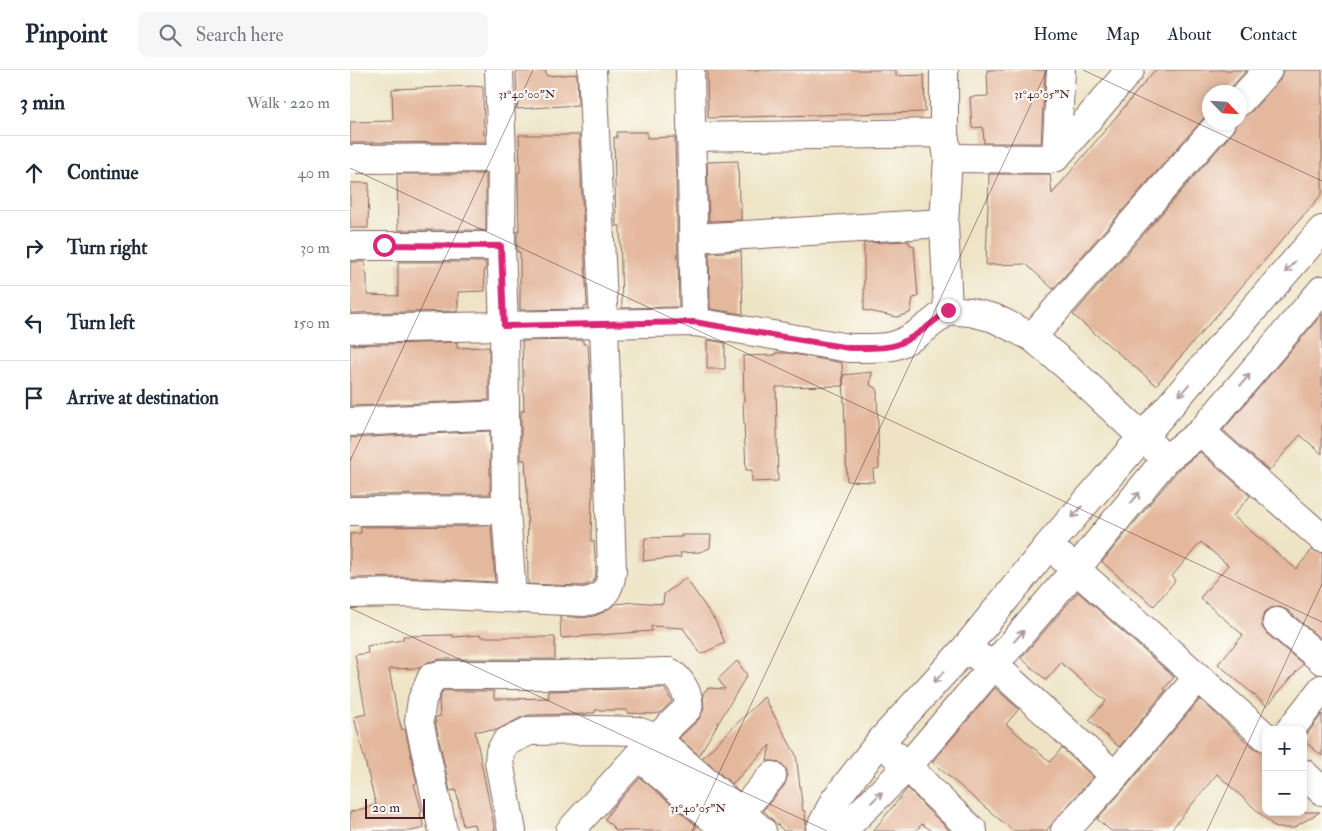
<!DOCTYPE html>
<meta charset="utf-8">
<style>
body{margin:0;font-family:"IM FELL Double Pica",serif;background:#f6f6f7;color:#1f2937}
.controls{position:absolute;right:15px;bottom:15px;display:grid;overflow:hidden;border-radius:10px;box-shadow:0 2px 8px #0003}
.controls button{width:45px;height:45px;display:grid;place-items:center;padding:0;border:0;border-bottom:1px solid #e0e1e3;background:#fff;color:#1f2937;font:25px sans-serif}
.compass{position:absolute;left:852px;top:15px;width:45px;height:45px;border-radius:50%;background:#fff;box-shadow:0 2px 8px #0003;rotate:115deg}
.scale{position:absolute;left:15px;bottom:12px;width:60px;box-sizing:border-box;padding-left:5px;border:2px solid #4a1f2b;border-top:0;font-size:14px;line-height:18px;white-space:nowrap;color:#4a1f2b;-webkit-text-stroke:4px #fdfcf7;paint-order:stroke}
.stop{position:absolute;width:15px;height:15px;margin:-11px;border:4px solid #db2777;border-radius:50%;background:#fff}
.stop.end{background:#db2777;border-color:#fff;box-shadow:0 1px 5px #0008}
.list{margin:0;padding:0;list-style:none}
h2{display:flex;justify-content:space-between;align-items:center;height:65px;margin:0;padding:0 20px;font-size:21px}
h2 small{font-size:16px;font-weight:400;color:#747a83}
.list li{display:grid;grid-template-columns:32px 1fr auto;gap:15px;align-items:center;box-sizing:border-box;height:75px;padding:0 20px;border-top:1px solid #e0e1e3}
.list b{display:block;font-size:19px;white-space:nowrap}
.list em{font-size:16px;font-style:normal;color:#747a83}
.icon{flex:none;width:28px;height:28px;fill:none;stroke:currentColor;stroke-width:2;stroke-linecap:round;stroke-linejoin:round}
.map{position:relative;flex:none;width:972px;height:761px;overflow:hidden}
header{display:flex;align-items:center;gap:30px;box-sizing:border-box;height:70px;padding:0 25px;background:#fff;border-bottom:1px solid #e0e1e3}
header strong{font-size:24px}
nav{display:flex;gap:28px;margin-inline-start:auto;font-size:18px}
.search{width:350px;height:45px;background:#f6f6f7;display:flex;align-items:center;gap:12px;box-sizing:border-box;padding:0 18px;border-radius:10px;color:#747a83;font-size:19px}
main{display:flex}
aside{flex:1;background:#fff}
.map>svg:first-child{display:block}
.building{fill:#e4b89d}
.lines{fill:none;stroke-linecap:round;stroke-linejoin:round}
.minor-casing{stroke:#836461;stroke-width:30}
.minor{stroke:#fff;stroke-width:28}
.oneway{stroke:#ae9aa0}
.route{stroke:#db2777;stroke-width:6}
.ticks{fill:none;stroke:#4a1f2b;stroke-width:1;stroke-opacity:0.45}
.ticks-label{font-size:12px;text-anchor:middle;fill:#4a1f2b;stroke:#fdfcf7;stroke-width:4;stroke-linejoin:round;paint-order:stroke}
</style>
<header>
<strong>Pinpoint</strong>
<div class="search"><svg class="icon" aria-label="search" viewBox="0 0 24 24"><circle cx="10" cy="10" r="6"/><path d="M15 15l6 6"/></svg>Search here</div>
<nav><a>Home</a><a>Map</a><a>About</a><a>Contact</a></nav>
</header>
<main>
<aside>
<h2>3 min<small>Walk · 220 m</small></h2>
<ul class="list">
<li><svg class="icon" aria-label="ahead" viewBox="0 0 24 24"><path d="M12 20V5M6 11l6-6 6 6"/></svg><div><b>Continue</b></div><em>40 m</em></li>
<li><svg class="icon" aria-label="right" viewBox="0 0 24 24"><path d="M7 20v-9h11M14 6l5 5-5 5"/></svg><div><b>Turn right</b></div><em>30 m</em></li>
<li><svg class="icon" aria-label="left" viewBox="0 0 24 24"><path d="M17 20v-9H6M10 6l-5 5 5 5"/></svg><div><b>Turn left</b></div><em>150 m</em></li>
<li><svg class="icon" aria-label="arrive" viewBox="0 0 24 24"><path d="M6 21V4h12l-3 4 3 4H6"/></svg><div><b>Arrive at destination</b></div></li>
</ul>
</aside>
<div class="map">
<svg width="972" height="761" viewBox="0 0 972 761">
<rect width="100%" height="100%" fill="#fdfcf7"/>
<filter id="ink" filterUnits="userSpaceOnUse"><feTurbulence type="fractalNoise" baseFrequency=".02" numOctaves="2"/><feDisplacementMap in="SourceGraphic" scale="10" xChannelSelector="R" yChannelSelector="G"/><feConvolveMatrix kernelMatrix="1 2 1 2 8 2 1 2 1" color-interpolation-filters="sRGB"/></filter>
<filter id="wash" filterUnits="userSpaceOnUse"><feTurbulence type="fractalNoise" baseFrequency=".0096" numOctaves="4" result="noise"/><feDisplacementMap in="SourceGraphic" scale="20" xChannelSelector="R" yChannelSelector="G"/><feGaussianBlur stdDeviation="1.12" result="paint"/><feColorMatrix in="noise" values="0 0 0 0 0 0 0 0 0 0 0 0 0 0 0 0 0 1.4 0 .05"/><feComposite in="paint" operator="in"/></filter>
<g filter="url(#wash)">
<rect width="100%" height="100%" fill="#eee4c5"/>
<g id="blocks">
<g class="building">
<path d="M357,0H546V6L574,5L575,42L358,48Z"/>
<path d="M637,0H695L691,73H634L633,57L622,58L620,27L638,26Z"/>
<path d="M805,0H897L877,22H860V41L703,219L676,194L636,195L639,104H700L702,124Z"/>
<path d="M933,0H972V124L806,315L723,245L883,62L886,52H890V47L901,42L930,10Z"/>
<path d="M196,1V5L198,6L227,4L228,35L167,39L166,2Z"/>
<path d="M123,16L133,17L134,65H136V72L0,73V52L43,51L42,19Z"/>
<path d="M267,62H297V68L325,67L329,237L272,238L270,156H266L264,67L267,68Z"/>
<path d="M169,65H229L237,235V237H234V239L170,240V182H167V161H169L168,102H170Z"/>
<path d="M388,91L389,132H391V150L359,151L357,92Z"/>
<path d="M47,104H136V160H48Z"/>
<path d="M0,113H19L18,158H0Z"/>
<path d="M559,171V174L564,176L568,227L563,228L560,243L547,247L514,240V173Z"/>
<path d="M391,181L393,244L360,239L359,183Z"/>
<path d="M0,192H15L16,205H17V225L48,226V192H136V199H134L135,221L108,222V241L0,243Z"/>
<path d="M972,244V384L950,365L919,401L873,360Z"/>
<path d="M233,270V274H238L240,310L243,427H242L241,471H244L246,505L242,513L233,516L178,514L177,419L175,390H171V341H174L172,271Z"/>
<path d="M357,270L375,273V299H357Z"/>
<path d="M107,272V278L139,277V330L0,336V275Z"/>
<path d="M425,283H438L492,293L493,316L426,317L428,411L402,412V400H396L393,331H394L393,286L425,285Z"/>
<path d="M522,302L520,315L527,319L529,398L523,400L524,412L497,411L493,305Z"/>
<path d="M140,361V424L0,425V368Z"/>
<path d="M850,382L900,426L883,446L946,499L962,480L972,483V570L937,540L930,537L921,538L915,542L912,549V557L917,564L953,594L917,636L868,594L893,565L850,528L878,495L851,472L822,506L825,511L804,536L752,492L828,400Z"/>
<path d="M141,456L145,512L57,507L0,508V464L11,463V457Z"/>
<path d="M331,465H361L360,478L350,482L330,483L331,487L293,491L295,468L332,467Z"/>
<path d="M336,508L366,552L375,573L351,584L333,558L301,556L302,561L211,568L210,546L233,548L244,546L254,542L265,534L284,532L313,534L314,524Z"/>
<path d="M728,522L824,607L814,619L816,620L769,677L739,650L756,631L711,593L696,610L671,588Z"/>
<path d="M103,565V567L131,565V567H205V589H91L78,592L70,598L39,599L47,642L52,660L55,659L67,713L64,714L72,742L70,743L74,758L62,761H0V742L26,735L4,647L16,644L5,585L18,583L17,576L53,570V566Z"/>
<path d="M387,591L397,605L349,685L329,668L349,649L354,639L353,623L358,618L375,619L368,609Z"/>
<path d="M314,618L322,631L310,643L303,644L277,643V640H245V643H237V644L179,645L172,647L147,660L125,661L145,761H126L124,754L113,756L106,720L100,721L85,650V647L90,646L89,629L93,621H144V629H161L199,628L198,621Z"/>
<path d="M645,618L669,639L656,654L700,692L712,678L743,707L696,761H663L582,692Z"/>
<path d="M414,627L446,685L453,741H455L456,754L455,761H434L413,740L434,716L437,708V700L432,694L424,691H417L420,675L382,714L352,688Z"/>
<path d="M850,629L893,669L906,679L916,682V742H970L943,758H926L867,704L820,761H761L747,749L777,716Z"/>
<path d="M972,644V686L953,670Z"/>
<path d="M290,708L347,756L343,761H267L255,749L265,735Z"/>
<path d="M558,718L573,735L600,761H582L572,754L566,761H523Z"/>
</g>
</g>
</g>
<g filter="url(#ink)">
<use href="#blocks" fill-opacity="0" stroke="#836461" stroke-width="1"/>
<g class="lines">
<defs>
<g id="minor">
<path d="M149,0L152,88L151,176L154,256L156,440L162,527"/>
<path d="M340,0L345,252"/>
<path d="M594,0V63L598,88L594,153L598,240"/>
<path d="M889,32L918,0"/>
<path d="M341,67L594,63"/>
<path d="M706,87L711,0"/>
<path d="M598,88L699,89L706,87L780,0"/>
<path d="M0,89L152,88"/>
<path d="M344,168L594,153"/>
<path d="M0,176H151"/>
<path d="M0,259L345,252L499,278C512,278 534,279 546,275C566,267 581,254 598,240L620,242L644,248L682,267L719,298L816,389"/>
<path d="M682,267L871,52"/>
<path d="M0,352L154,345"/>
<path d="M851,362L972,468"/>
<path d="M0,441L156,440"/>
<path d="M713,488L916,667"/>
<path d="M0,524L56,523L234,532C254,529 260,520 262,501L254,254L242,0"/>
<path d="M927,552L972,590"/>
<path d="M627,586L644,595L765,706"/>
<path d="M940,660L972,619"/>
<path d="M544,684L558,696L584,724L623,761"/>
<path d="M288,686L377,761"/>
<path d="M953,703L972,721"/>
<path d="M379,756L422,706"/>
<path d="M93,761L69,651L72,630L82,607L91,605H205L319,602C329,607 341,626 338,638L288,686L220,761"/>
<path d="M162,761L149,692L150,682L156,672L179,661L248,660L287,661L306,668L412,761"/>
<path d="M470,761L473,753L484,731L529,673L615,579L698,476L972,160"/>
<path d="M492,761L558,696L726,499L816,389L851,362L972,220"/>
<path d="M715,761L765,706L848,607"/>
</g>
</defs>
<use href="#minor" class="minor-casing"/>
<use href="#minor" class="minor"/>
</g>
<defs><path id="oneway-shaft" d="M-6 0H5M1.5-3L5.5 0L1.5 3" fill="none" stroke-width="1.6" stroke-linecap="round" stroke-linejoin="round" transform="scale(1.25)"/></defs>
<g class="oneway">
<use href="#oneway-shaft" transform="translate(940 197) rotate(131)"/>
<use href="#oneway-shaft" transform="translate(895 310) rotate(-50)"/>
<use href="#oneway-shaft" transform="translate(834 320) rotate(131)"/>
<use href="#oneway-shaft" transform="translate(785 428) rotate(-51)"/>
<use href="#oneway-shaft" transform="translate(727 442) rotate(131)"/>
<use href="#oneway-shaft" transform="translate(669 566) rotate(-49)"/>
<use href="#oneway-shaft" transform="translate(589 607) rotate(132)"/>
<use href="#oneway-shaft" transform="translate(527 727) rotate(-45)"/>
</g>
</g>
<g class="lines" filter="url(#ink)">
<path class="route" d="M34,175L151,176L154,256L344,252L499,278C512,278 534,279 546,275C566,267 581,254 598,240"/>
</g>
<path class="ticks" d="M733,0L972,111M0,98L972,552M0,391L183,0M0,538L477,761M342,761L697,0M857,761L972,514"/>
<g class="ticks-label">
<text x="177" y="28">31°40'00"N</text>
<text x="692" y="28">31°40'05"N</text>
<text x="348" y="742">31°40'05"N</text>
</g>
</svg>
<div class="controls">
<button>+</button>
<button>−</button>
</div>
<svg class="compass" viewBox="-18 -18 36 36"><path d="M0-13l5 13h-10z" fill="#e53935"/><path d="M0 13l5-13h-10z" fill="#747a83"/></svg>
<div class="scale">20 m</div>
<div class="stop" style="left:34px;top:175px"></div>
<div class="stop end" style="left:598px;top:240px"></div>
</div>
</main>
